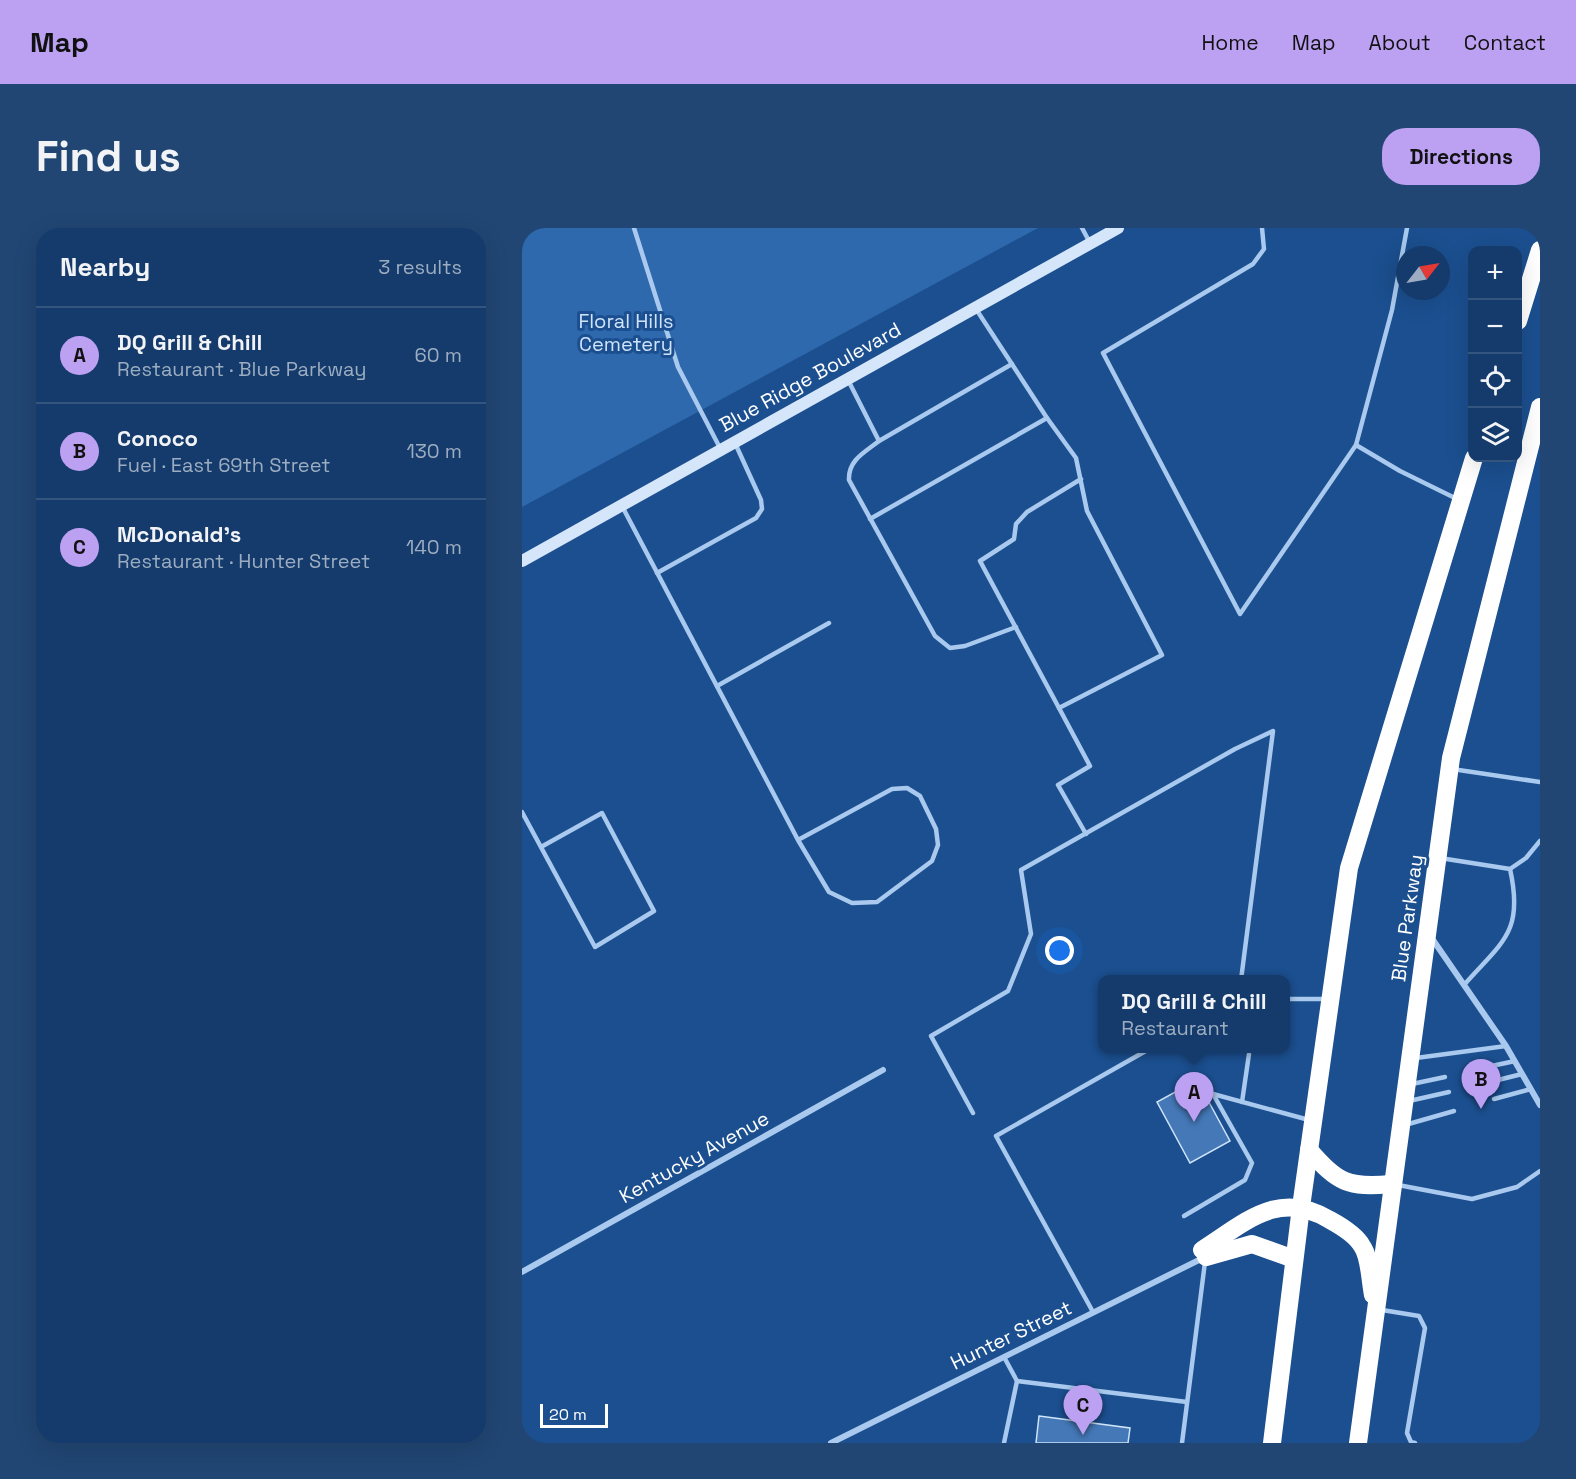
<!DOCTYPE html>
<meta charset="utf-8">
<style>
body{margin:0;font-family:"Space Grotesk",sans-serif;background:#214673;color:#f1f3f6}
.controls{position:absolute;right:18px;top:18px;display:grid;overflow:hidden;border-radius:12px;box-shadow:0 6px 24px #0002}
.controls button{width:54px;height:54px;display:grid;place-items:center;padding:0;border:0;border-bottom:2px solid #33557e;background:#143b6b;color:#f1f3f6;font:30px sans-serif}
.compass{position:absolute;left:874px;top:18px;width:54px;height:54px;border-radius:50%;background:#143b6b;box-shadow:0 6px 24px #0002;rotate:59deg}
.scale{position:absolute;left:18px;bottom:15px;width:68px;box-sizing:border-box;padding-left:6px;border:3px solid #fff;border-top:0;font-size:16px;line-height:21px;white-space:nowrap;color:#fff;-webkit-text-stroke:4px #1b4f8f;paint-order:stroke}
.you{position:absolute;left:538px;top:723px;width:21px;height:21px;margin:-15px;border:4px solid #fff;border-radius:50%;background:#1a73e8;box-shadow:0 0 0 9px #1a73e833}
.badge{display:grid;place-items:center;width:39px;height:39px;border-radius:50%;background:#bca0f2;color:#111;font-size:20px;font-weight:700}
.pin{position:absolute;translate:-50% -50px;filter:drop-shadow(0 2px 3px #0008)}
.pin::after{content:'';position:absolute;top:32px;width:21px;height:18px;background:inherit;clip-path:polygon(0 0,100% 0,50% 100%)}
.popup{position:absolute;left:576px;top:747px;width:192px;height:78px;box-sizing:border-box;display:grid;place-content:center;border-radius:12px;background:#143b6b;filter:drop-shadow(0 2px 4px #0005);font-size:20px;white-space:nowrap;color:#9dadc1}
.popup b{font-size:22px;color:#f1f3f6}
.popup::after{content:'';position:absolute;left:50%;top:100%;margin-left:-12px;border:12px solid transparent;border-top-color:#143b6b}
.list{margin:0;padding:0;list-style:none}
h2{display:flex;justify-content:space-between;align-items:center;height:78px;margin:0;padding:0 24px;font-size:26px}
h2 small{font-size:20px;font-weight:400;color:#9dadc1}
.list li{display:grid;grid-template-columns:39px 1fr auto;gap:18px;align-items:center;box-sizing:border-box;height:96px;padding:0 24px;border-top:2px solid #33557e}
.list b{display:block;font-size:22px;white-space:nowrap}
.list p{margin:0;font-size:20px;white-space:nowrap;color:#9dadc1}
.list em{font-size:20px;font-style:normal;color:#9dadc1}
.icon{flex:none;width:33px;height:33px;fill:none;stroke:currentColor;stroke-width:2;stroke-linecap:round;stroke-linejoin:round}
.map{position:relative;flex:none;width:1018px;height:1215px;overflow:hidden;border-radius:24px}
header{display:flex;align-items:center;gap:36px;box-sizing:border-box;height:84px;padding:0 30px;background:#bca0f2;color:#111}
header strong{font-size:28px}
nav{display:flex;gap:33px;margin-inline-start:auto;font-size:21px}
.intro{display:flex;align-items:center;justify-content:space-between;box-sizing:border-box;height:144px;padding:0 36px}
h1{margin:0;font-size:42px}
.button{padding:15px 27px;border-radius:24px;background:#bca0f2;color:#111;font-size:21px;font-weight:700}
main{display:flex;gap:36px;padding:0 36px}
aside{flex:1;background:#143b6b;border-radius:24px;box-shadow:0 6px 24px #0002}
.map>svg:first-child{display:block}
.green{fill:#2e69ad}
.building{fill:#4478b7;stroke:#cfe3fa;stroke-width:1.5}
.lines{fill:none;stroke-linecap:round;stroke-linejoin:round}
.lane{stroke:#a9c9ee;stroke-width:4.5}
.street{stroke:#a9c9ee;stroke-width:6}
.secondary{stroke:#d6e6fa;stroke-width:12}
.highway{stroke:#fff;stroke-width:18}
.labels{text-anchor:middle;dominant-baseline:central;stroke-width:6;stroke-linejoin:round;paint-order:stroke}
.park-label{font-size:20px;fill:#cfe3fa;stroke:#1b4f8f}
.street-label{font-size:20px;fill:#fff;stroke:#1b4f8f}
</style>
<header>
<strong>Map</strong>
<nav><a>Home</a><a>Map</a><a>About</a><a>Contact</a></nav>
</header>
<div class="intro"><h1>Find us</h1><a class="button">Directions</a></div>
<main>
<aside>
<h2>Nearby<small>3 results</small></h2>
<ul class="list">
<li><span class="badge">A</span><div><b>DQ Grill &amp; Chill</b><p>Restaurant · Blue Parkway</p></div><em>60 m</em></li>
<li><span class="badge">B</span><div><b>Conoco</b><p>Fuel · East 69th Street</p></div><em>130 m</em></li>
<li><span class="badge">C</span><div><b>McDonald's</b><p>Restaurant · Hunter Street</p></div><em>140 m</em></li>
</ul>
</aside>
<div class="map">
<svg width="1018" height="1215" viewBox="0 0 1018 1215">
<rect width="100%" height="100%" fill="#1b4f8f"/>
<path class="green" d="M0,0H516L0,279Z"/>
<g class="building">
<path d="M675,852L708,913L668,935L635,874Z"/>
<path d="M517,1188L608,1200L606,1215H514Z"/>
</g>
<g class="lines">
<g class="lane">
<path d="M112,0L156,139L198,220"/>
<path d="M560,0L567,13"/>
<path d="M740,0L742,21L731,36L581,125L718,386L834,217L878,243L935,271"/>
<path d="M454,81L525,190L554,230L565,283L640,427L537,480L458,333L492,311L494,296L505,284L559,251"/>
<path d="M326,152L357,213L490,136"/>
<path d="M357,213C343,224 326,232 327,252L413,408L428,420L443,418L494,399"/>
<path d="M834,217L870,82L885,0"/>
<path d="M101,280L276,612L307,664L330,675L355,674L410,633L416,617L414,601L398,568L385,560L370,561L276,612"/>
<path d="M348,291L525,190"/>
<path d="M135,345L234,290L240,281L239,272L213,215"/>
<path d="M195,458L307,395"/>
<path d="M537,480L568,538L536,557L564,606"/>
<path d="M930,541L1018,554"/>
<path d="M0,584L73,719L132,683L80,585L19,619"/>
<path d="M918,630L988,641C1002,704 981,713 942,757"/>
<path d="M988,641L1004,630L1018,613"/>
<path d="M764,771H805"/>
<path d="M894,830L984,818"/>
<path d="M965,839L993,833"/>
<path d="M968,854L1000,846"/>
<path d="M890,856L923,849"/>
<path d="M691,866L787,892"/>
<path d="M972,871L1009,861"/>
<path d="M887,873L927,864"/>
<path d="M720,874L727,826"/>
<path d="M451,885L409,808L486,763L509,706L499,642L713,521L751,503L719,752"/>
<path d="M883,897L932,883"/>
<path d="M876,957L950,971L995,959L1018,943"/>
<path d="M662,988L723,952L730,935L691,866"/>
<path d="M860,1082L897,1088L903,1100L885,1205L889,1214L893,1215"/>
<path d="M571,1084L474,908L629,820"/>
<path d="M482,1129L495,1153L482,1215"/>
<path d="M495,1153L665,1174"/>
<path d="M660,1215L683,1034"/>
</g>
<g class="street">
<path d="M909,709L984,818L1018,877"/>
<path d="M0,1044L361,842"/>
<path d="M309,1215L683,1029"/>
</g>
<path class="secondary" d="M0,333L596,0"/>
<g class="highway">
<path d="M996,93L1018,22"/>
<path d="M787,922C816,955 826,960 869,956"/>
<path d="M680,1022C724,994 756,961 808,992C819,998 834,1007 840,1018C848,1029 848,1053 851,1067"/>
<path d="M684,1029L730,1016L772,1031"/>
<path d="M750,1215L779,979L827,640L952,230"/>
<path d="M836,1215L929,530L1018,179"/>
</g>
</g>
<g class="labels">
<g class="park-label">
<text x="104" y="93">Floral Hills<tspan x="104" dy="23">Cemetery</tspan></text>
</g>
<g class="street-label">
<text transform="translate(288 149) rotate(-29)">Blue Ridge Boulevard</text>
<text transform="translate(885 690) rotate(-82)">Blue Parkway</text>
<text transform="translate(172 929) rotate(-29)">Kentucky Avenue</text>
<text transform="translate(489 1107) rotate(-26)">Hunter Street</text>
</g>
</g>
</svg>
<div class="controls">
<button>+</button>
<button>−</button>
<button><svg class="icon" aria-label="locate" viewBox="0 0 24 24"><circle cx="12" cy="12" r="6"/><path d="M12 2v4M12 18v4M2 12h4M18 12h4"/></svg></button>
<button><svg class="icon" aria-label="layers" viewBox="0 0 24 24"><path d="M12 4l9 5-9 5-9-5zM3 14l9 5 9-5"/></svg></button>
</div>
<svg class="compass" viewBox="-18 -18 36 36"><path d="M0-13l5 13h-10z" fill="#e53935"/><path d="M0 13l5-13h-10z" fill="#9dadc1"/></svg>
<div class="scale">20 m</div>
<div class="you"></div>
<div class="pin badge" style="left:672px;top:894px">A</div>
<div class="popup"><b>DQ Grill &amp; Chill</b>Restaurant</div>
<div class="pin badge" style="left:959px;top:881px">B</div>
<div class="pin badge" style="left:561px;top:1207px">C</div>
</div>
</main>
